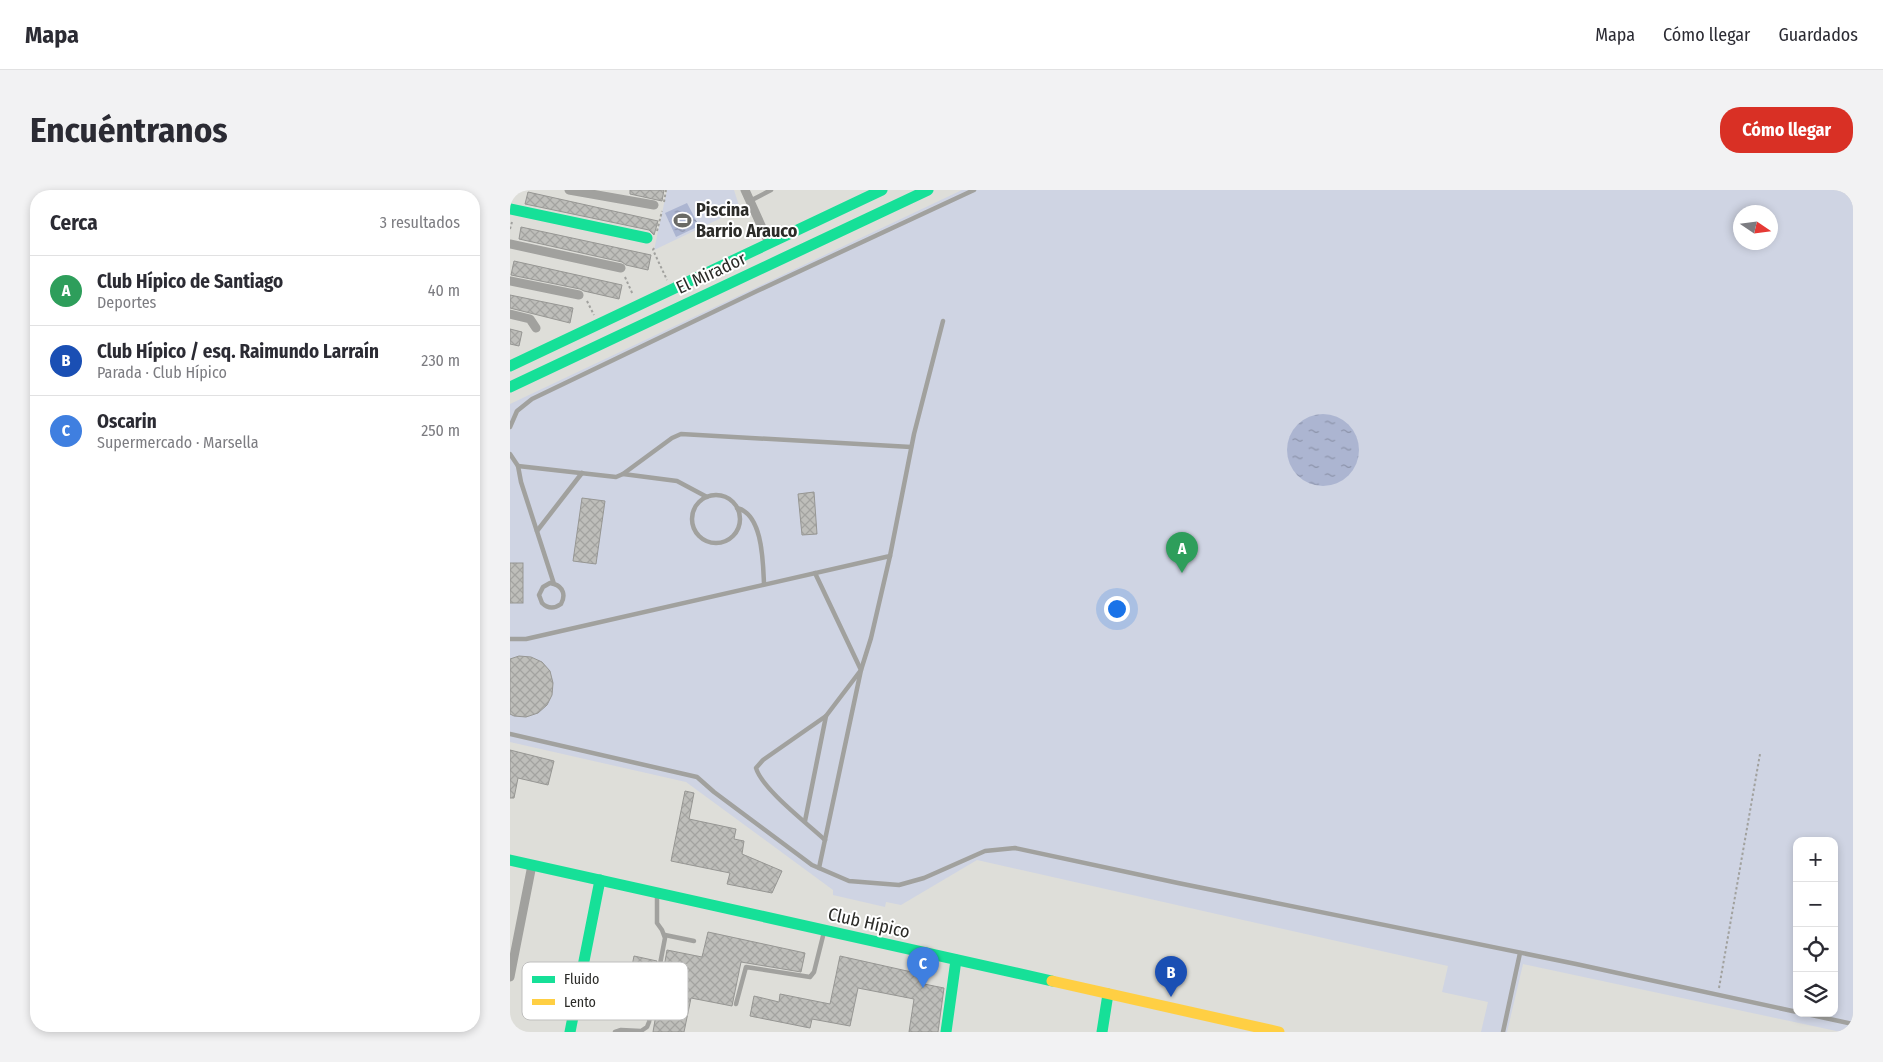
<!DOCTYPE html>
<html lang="es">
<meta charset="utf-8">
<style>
body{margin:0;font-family:"Fira Sans Condensed",sans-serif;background:#f2f2f3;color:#2b2b33}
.controls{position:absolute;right:15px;bottom:15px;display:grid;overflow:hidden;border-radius:10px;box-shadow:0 2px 8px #0003}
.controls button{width:45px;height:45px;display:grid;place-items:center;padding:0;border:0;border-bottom:1px solid #e1e1e2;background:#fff;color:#2b2b33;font:25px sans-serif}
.compass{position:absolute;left:1223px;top:15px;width:45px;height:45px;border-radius:50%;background:#fff;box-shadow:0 2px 8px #0003;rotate:103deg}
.you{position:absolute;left:606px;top:418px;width:18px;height:18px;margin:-12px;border:4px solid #fff;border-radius:50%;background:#1a73e8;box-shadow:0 0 0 8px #1a73e833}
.badge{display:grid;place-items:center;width:32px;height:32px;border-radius:50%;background:#d93025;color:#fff;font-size:16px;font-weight:700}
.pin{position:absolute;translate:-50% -41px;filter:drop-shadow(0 1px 2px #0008)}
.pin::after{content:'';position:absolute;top:26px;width:18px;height:15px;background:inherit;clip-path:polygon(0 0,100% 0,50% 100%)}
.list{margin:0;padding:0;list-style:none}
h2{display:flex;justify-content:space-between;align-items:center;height:65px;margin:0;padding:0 20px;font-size:21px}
h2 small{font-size:16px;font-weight:400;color:#7c7c81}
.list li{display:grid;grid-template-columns:32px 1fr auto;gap:15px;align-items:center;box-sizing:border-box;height:70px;padding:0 20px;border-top:1px solid #e1e1e2}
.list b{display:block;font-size:19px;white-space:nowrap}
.list p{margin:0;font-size:16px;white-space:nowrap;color:#7c7c81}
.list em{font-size:16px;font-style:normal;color:#7c7c81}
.icon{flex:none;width:28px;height:28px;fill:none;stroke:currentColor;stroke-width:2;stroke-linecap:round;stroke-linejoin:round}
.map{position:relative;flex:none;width:1343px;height:842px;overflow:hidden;border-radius:20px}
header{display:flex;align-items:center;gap:30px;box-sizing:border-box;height:70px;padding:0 25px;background:#fff;border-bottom:1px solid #e1e1e2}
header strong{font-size:24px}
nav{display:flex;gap:28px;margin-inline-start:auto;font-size:18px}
.intro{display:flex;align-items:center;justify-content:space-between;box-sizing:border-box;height:120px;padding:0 30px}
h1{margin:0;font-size:35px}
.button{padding:12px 22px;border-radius:20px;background:#d93025;color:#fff;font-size:18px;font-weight:700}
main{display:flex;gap:30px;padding:0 30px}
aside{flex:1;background:#fff;border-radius:20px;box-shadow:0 2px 8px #0003}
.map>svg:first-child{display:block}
.green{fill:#cfd4e3;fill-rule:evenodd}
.water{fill:url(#water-ripples)}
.building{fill:url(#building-cross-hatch);stroke:#969693}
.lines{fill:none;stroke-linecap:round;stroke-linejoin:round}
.path{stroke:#a1a19e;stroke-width:2;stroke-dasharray:2.5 2.5;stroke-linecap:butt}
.lane{stroke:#a1a19e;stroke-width:4.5}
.street{stroke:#a1a19e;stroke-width:9}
.fast{stroke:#16e098;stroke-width:11}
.slow{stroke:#ffcf43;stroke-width:11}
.labels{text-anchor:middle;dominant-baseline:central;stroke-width:4;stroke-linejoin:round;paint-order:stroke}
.poi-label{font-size:18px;font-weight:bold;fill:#2b2b28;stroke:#fff;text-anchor:start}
.street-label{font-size:18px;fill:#2b2b28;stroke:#fff}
.key{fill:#fff;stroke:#bfbfbe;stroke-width:1}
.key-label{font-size:14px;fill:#2b2b28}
</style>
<header>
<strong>Mapa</strong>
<nav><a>Mapa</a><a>Cómo llegar</a><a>Guardados</a></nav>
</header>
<div class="intro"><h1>Encuéntranos</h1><a class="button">Cómo llegar</a></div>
<main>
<aside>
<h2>Cerca<small>3 resultados</small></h2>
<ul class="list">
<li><span class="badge" style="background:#2e9e5b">A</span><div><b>Club Hípico de Santiago</b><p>Deportes</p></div><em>40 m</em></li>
<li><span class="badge" style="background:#1a4fb4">B</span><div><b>Club Hípico / esq. Raimundo Larraín</b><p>Parada · Club Hípico</p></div><em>230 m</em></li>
<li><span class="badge" style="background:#3f7fe0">C</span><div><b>Oscarin</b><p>Supermercado · Marsella</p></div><em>250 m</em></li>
</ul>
</aside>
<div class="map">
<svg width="1343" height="842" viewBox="0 0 1343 842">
<defs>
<pattern id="water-ripples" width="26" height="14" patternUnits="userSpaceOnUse" patternTransform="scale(1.25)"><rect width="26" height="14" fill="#acb5d1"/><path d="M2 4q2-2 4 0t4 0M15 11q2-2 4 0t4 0" fill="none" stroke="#8c93aa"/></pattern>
<pattern id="building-cross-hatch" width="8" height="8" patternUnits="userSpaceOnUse" patternTransform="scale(1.25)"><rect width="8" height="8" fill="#bebeba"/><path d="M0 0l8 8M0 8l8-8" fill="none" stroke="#a3a3a0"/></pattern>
</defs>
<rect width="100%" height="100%" fill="#deded9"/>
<g class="green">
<path d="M157,0H224L230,19L144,60Z"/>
<path d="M452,0H1343V842H1331L1013,774L997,842H971L978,812L932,802L938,776L467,670L391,715L376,712L375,717L323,705V700L176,592L0,552V214ZM1230,22H1260V52H1230ZM1287,651H1324V823H1287Z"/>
</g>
<g class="water">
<path d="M177,13L189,36L166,47L155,23Z"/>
<circle cx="813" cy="260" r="36"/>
</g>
<g class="building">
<path d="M120,0H154L152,11L120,4Z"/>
<path d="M18,2L148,31L144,45L139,40L15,14Z"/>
<path d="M11,37L141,65L138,80L116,75L112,72L9,49Z"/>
<path d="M4,71L112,95L109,109L74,101L70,99L1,85Z"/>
<path d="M0,105L63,118L60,133L0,118Z"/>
<path d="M0,139L12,142L9,156L0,154Z"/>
<path d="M304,302L307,344L292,345L288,304Z"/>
<path d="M72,308L95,311L86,374L63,371Z"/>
<rect x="0" y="373" width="13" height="40"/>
<path d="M9,466L21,467L32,472L40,481L43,493L42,505L37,515L28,523L16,527L4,526L0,524V469Z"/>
<path d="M0,560L44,571L38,595L8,588L4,608H0Z"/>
<path d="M175,601L184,603L179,629L226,639L224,649L234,651L232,664L272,681L262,703L217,694L220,683L161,671Z"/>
<path d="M198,742L295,763L291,782L231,772L222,816L181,808L174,842H143L157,760L192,767Z"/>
<path d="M124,766L147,771L137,820L114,816Z"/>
<path d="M330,766L415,785L414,794L434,798L428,842H399L404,809L348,798L340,836L302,829L300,838L240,826L244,806L269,812L270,804L320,814Z"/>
</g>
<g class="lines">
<g class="path">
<path d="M154,12L156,0"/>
<path d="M0,39L2,32"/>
<path d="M147,41L152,21"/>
<path d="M144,58L143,60L157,90"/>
<path d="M115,87L123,105"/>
<path d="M77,111L84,125"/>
<path d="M1209,798L1250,564"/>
</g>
<g class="lane">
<path d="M240,11L261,0"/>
<path d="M0,237L7,221L22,209L247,101L464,0"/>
<path d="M0,264L8,276L11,292L44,394C53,397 56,405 51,414C44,419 38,419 32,413L29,405L33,397L40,393L44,394"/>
<path d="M8,276L106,287L113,284L162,248L171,244L401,257"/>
<path d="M113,284L167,291L197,307"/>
<circle cx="206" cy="329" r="24"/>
<path d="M227,318C253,324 253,373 254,394"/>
<path d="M27,341L72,283"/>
<path d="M305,383L351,480L316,526L253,570L246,578C252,599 298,634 315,650"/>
<path d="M0,449H16L380,366L404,244L433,131"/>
<path d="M0,544L187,587L204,602L302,675L339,691L389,695L414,688L475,661L505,658L668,693L1066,774L1287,822"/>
<path d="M295,631L316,526"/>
<path d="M309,678L351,480L361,448L380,366"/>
<path d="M155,745L184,751"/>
<path d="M226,814L236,777L300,787L304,782L314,742"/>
<path d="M1292,823L1343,834"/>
<path d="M105,842L111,840L131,841L137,837L139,832L155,748L152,740L147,733V704"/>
<path d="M993,842L1010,763"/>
</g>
<g class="street">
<path d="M59,0L144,15"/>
<path d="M235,0L259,53"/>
<path d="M0,54L111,78"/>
<path d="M0,91L69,105"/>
<path d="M0,124L20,129L26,138"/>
<path d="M0,787L22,675"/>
</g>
<g class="fast">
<path d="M0,0V2"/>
<path d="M0,19L137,48"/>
<path d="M0,176L372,0"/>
<path d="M0,197L418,0"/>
<path d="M0,670L542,791"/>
<path d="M60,842L90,690"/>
<path d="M436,842L446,770"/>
<path d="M592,842L598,804"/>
</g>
<path class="slow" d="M542,791L769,842"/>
</g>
<defs>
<symbol id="stadium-bare" viewBox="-9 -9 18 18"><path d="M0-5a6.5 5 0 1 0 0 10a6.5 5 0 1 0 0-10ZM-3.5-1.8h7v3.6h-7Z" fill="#6a6a66" stroke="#fff" stroke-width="2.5" paint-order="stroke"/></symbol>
</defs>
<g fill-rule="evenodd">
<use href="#stadium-bare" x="160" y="18" width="25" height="25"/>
</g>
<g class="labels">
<g class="poi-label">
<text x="186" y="20">Piscina<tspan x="186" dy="21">Barrio Arauco</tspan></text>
</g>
<g class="street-label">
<text transform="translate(201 83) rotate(-25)">El Mirador</text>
<text transform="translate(359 733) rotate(13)">Club Hípico</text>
</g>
</g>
<rect x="12" y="772" width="166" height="58" rx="8" class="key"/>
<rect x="22" y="786" width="23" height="7" fill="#16e098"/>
<rect x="22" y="809" width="23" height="6" fill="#ffcf43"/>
<g class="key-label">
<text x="54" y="794">Fluido</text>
<text x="54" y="817">Lento</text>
</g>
</svg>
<div class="controls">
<button>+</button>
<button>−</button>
<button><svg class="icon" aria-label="locate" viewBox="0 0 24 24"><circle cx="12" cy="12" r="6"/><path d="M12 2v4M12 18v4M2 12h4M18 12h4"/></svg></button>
<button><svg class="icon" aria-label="layers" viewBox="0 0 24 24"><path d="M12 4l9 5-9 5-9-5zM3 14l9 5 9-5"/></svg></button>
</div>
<svg class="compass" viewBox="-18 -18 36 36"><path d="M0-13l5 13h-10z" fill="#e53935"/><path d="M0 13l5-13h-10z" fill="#7c7c81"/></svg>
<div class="you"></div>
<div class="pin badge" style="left:672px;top:383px;background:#2e9e5b">A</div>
<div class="pin badge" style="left:661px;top:807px;background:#1a4fb4">B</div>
<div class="pin badge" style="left:413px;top:798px;background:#3f7fe0">C</div>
</div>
</main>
